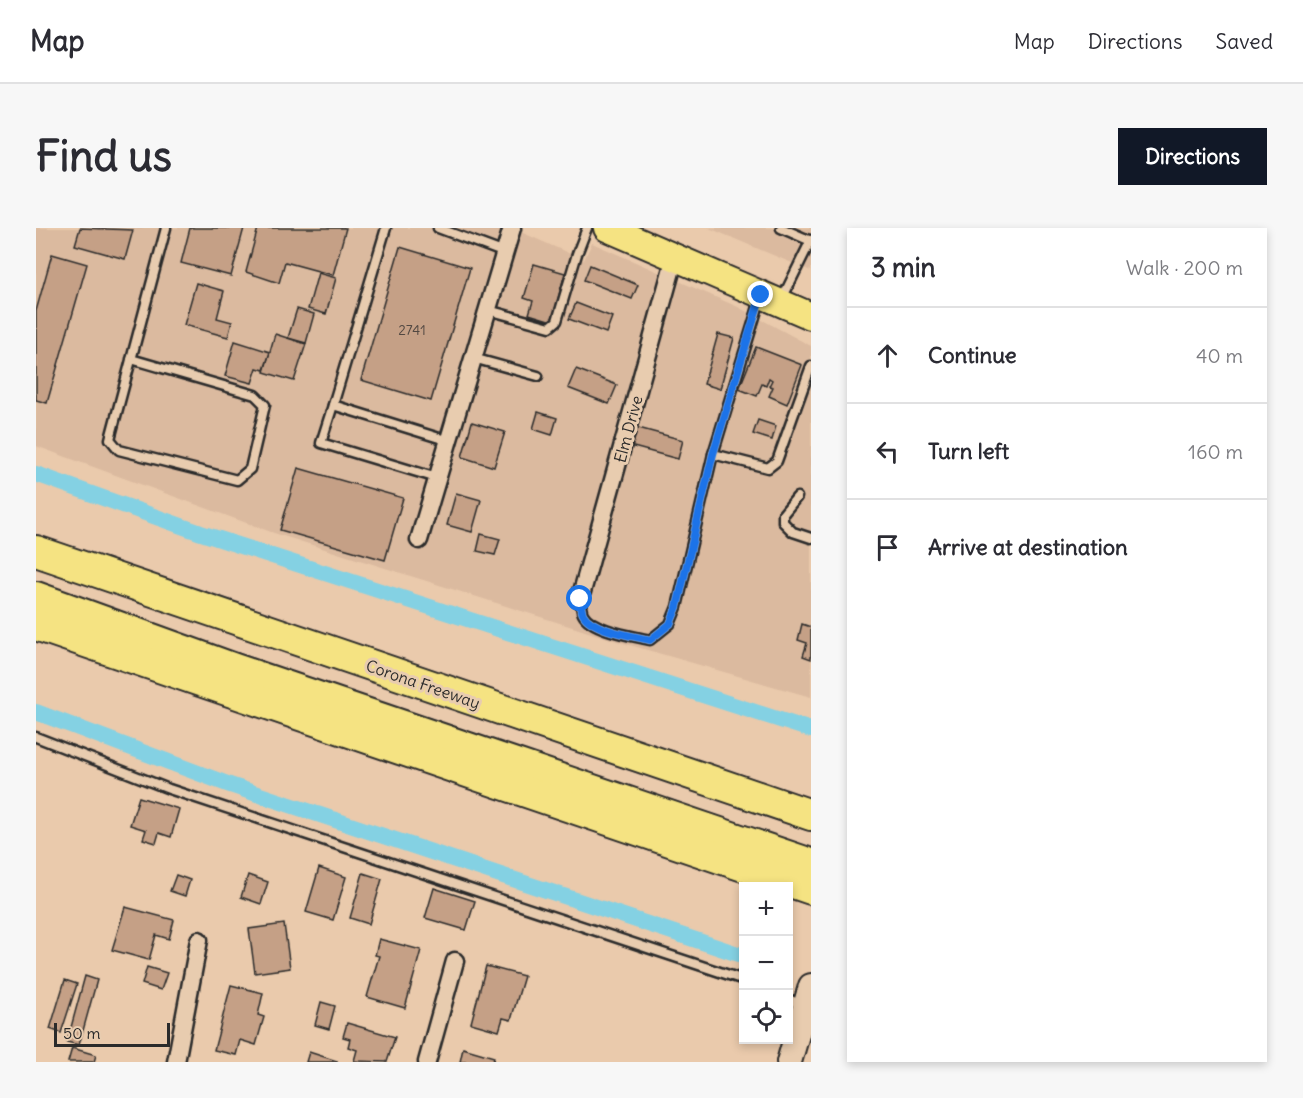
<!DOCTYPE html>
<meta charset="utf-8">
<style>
body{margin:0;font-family:Delius,sans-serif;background:#f7f7f7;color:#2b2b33}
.controls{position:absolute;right:18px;bottom:18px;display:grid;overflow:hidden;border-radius:0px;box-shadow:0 3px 9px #0003}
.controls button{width:54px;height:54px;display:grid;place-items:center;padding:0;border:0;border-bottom:2px solid #e1e1e2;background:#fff;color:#2b2b33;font:30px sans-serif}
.scale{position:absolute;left:18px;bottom:15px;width:116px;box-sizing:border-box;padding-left:6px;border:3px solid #2b2b2b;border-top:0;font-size:16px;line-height:21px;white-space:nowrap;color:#2b2b2b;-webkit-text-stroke:4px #e8ccaf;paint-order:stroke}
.stop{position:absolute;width:18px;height:18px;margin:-14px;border:4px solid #1a73e8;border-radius:50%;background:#fff}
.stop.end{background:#1a73e8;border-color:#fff;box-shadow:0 2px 6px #0008}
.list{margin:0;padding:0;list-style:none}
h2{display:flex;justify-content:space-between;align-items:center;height:78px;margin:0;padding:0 24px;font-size:26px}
h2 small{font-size:20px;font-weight:400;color:#7c7c81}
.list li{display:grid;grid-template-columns:39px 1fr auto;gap:18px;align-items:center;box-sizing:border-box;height:96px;padding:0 24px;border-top:2px solid #e1e1e2}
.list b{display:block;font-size:22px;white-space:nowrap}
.list em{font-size:20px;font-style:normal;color:#7c7c81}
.icon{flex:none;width:33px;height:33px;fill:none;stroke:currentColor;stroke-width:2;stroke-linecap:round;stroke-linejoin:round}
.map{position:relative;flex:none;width:775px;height:834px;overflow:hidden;border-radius:0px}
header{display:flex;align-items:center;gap:36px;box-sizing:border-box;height:84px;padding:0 30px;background:#fff;border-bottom:2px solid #e1e1e2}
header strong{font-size:28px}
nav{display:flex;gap:33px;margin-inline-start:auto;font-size:21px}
.intro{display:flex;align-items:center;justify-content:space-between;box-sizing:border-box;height:144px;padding:0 36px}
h1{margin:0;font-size:42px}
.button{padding:15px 27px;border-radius:0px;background:#111827;color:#fff;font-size:21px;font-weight:700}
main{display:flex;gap:36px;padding:0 36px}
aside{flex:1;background:#fff;border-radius:0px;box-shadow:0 3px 9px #0003}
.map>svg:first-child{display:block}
.built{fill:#dbba9f}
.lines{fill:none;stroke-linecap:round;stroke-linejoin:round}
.canal{stroke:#84d1e3;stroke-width:16}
.building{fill:#c5a086;stroke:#2b2b2b;stroke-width:1.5}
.lane-casing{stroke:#2b2b2b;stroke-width:13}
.street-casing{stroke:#2b2b2b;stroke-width:21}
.secondary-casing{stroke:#2b2b2b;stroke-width:28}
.primary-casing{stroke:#2b2b2b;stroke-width:30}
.highway-casing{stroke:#2b2b2b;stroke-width:34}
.lane{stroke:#e8ccaf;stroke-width:8}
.street{stroke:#e8ccaf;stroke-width:16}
.secondary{stroke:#e8ccaf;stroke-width:24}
.primary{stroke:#f5e382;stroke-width:26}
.highway{stroke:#f5e382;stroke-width:30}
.route{stroke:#1a73e8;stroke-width:8}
.labels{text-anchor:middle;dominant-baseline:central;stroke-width:6;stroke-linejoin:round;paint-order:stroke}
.number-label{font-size:14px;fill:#524842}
.street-label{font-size:16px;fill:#2b2b2b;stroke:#e8ccaf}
</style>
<header>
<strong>Map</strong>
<nav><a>Map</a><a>Directions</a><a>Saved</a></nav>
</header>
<div class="intro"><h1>Find us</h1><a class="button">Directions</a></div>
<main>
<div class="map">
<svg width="775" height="834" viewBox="0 0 775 834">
<rect width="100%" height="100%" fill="#eacaac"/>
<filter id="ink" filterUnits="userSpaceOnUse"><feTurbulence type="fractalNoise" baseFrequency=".0167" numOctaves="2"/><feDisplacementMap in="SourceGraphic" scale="12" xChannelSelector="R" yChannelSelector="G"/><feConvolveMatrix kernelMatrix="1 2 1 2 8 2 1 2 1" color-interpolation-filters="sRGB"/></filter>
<g filter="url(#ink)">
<g class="built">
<path d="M0,0H476L548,32L556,15L702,79L775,118V469L587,415L238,305L0,218Z"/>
<path d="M673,0H775V43Z"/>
</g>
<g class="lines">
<g class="canal">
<path d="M0,246L165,305L775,502"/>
<path d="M0,484L194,557L708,728"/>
</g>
</g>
<g class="building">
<path d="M44,0L97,2L89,31L39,17Z"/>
<path d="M154,0H208L195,48L145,35Z"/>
<path d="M222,0H310L297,47L249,34L243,55L210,44Z"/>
<path d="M364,19L434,40L395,173L325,152Z"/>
<path d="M16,26L51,36L11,175L0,172V83Z"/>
<path d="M498,36L529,45L516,93L493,86L497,73L488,70Z"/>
<path d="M554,37L602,57L596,71L548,52Z"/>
<path d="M282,45L300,50L290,86L272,81Z"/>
<path d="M160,55L188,63L181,90L196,94L192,109L148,97Z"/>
<path d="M540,75L576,89L570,105L533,91Z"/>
<path d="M261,81L278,86L270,115L252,110Z"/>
<path d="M239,106L270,116L258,153L228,144Z"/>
<path d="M682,106L698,110L684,161L668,156Z"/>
<path d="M199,113L234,124L228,142L221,140L216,155L189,148Z"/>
<path d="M720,119L766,137L751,176L733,168L737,159L733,158L736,152L733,150L730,158L726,156L721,168L703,161Z"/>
<path d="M540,141L581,157L573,176L532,160Z"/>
<path d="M502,184L521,190L516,207L497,201Z"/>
<path d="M722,192L740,198L736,212L717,206Z"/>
<path d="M436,194L469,204L458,239L426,229Z"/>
<path d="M595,198L647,212L642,231L590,217Z"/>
<path d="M262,240L367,270L349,332L244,302Z"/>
<path d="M420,265L445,272L436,304L411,297Z"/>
<path d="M445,306L464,311L459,327L441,323Z"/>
<path d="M766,396L775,399V431L767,428L771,415L762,412Z"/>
<path d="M103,569L143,581L135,609L123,605L120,615L107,611L110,602L94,597Z"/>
<path d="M283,640L310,649L297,692L270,684Z"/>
<path d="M327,645L346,651L333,696L314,690Z"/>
<path d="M140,647L154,652L149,668L134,663Z"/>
<path d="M212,647L232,654L225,676L205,669Z"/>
<path d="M398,660L439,673L430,702L389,690Z"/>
<path d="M89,679L138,692L133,711L120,707L113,732L76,722Z"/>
<path d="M248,696L254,740L219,745L213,701Z"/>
<path d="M343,711L385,722L369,780L331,769L343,728L339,727Z"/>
<path d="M450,738L488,748L475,792L467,790L463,803L435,795Z"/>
<path d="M111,739L131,745L125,762L106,756Z"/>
<path d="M49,748L61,752L43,817L31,814Z"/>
<path d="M29,752L41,756L25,805L14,801Z"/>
<path d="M195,757L227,765L222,787L228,789L220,817L204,812L200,827L178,822Z"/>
<path d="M285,774L299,778L293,801L279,797Z"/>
<path d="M311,795L359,809L351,834L318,833L321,822L312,819L314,811L307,809Z"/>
<path d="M36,820L60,827L58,834H32Z"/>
<path d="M427,820L458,829L457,834H424Z"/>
<path d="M273,824L301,833V834H270Z"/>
</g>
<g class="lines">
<defs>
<g id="lane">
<path d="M350,0L297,177L413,213"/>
<path d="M402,0L469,25"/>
<path d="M745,0L775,13"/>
<path d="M725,69L677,226L732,240L741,233L775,138"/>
<path d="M746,71L775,12"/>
<path d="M452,82L514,99L521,93L541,26L551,0"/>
<path d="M437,130L502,148"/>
<path d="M95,131L219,167L229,177L214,241L201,252L83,222L74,211L130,0"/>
<path d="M297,177L285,215L401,250"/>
<path d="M761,269L747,286V294L757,304L775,310"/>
<path d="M544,371C545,376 545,382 547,386C555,402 597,408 614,412L634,396L641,379L677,226"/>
<path d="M0,509L133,561L708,752"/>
<path d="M752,771L769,778"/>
</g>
<g id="street">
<path d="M383,312L476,0"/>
<path d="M544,371L639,29"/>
<path d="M140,834L163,712"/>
<path d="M391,834L419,733"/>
</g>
<path id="secondary" d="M753,834L775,758"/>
<path id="primary" d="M571,0L775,88"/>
<g id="highway">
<path d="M0,323L775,587"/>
<path d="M0,369L199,441L775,636"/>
<path d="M0,397L775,661"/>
</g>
</defs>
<use href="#lane" class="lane-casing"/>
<use href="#street" class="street-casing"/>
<use href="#secondary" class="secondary-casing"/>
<use href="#primary" class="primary-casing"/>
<use href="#highway" class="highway-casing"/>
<use href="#lane" class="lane"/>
<use href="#street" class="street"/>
<use href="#secondary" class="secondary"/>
<use href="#primary" class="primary"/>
<use href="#highway" class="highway"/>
</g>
</g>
<g class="lines" filter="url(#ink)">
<path class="route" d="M544,371C545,376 545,382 547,386C555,402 597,408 614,412L634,396L641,379L677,226L725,67"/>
</g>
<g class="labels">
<g class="number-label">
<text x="376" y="102">2741</text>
</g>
<g class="street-label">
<text transform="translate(592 201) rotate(-75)">Elm Drive</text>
<text transform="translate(387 456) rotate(19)">Corona Freeway</text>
</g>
</g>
</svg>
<div class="controls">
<button>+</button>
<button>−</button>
<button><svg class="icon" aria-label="locate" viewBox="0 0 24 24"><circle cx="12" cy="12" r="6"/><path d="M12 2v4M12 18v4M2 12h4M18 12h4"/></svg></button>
</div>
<div class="scale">50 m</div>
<div class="stop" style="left:544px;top:371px"></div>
<div class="stop end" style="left:725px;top:67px"></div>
</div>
<aside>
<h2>3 min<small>Walk · 200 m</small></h2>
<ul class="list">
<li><svg class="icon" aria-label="ahead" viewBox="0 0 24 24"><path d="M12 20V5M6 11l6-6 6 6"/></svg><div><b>Continue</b></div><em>40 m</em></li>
<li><svg class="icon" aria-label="left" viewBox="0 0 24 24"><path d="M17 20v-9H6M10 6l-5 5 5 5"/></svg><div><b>Turn left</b></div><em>160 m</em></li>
<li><svg class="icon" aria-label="arrive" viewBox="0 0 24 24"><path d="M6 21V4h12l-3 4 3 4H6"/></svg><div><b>Arrive at destination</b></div></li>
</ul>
</aside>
</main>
